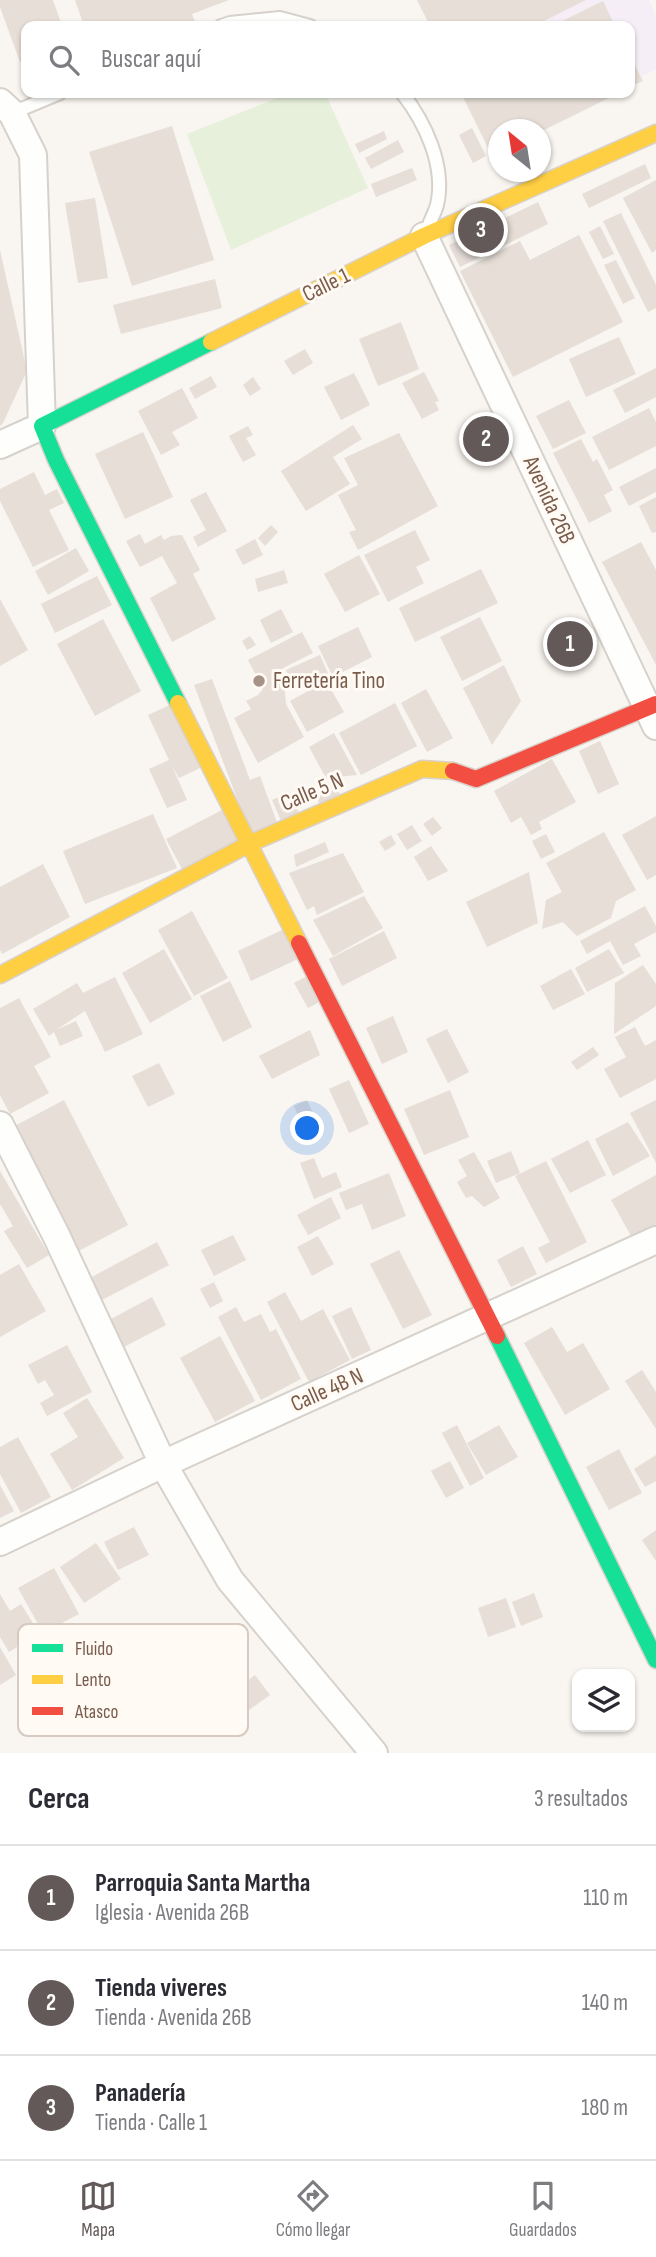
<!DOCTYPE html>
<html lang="es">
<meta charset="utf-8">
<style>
body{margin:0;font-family:"Sofia Sans Condensed",sans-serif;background:#f7f7f7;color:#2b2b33}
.controls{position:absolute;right:21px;bottom:21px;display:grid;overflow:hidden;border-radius:14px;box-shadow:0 2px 5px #0004}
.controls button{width:63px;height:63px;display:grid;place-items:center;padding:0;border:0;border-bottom:2px solid #e1e1e2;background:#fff;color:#2b2b33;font:35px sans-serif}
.compass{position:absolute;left:488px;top:119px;width:63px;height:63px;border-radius:50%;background:#fff;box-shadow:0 2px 5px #0004;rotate:330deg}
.you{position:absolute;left:308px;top:1129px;width:24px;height:24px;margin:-18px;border:5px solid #fff;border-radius:50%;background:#1a73e8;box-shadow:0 0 0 10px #1a73e833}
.badge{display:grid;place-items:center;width:46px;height:46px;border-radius:50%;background:#625958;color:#fff;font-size:23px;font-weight:700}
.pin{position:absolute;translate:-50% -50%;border:4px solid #fff;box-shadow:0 2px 7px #0006}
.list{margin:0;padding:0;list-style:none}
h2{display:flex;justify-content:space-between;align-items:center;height:91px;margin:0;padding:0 28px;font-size:30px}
h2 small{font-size:23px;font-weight:400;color:#7c7c81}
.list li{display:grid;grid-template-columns:46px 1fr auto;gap:21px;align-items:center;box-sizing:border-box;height:105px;padding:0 28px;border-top:2px solid #e1e1e2}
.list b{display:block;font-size:26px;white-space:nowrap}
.list p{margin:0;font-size:23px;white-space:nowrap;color:#7c7c81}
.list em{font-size:23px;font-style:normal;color:#7c7c81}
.icon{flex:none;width:38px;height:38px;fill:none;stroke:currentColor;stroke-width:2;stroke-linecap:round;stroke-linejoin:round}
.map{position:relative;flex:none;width:656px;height:1753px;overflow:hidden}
.search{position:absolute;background:#fff;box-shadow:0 2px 5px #0004;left:21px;right:21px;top:21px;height:77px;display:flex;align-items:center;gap:18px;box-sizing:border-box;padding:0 24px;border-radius:14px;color:#7c7c81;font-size:26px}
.sheet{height:406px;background:#fff}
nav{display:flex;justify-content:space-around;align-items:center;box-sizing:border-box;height:98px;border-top:2px solid #e1e1e2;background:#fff;font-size:19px;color:#7c7c81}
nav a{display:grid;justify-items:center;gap:4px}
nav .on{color:#625958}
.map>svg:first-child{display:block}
.education{fill:#f6eef6}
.green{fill:#e7f0db}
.building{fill:#e6ded7}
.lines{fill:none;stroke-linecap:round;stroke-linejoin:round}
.lane-casing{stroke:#d7d1cb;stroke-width:16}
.street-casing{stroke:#d7d1cb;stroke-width:30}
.fast-casing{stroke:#d9d2cb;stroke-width:19}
.slow-casing{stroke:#d9d2cb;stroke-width:19}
.jam-casing{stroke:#d9d2cb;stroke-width:19}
.lane{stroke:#fefefd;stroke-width:12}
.street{stroke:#fefefd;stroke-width:26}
.fast{stroke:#16e098;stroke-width:16}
.slow{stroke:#ffcf43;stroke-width:16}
.jam{stroke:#f24e42;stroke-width:16}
.poi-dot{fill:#a69286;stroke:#fffaf3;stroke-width:2.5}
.labels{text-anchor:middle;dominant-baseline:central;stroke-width:6;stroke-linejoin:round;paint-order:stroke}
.street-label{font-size:23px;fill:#7a5c4d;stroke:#fffaf3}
.poi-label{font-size:23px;fill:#7a5c4d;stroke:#fffaf3;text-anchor:start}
.key{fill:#fffaf3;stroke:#d7cbc1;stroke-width:2}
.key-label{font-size:19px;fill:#7a5c4d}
</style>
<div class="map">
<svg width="656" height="1753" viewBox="0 0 656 1753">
<rect width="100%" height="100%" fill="#f9f5f0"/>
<path class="education" d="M448,0H649L656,16V70L630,81V26H459Z"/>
<path class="green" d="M290,93H325L368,188L231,250L187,134Z"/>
<g class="building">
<path d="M0,0H53L62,26H26V60L20,62L0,7Z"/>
<path d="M75,0H229L192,14L196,25L192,26H84Z"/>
<path d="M417,0H586L534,26H430Z"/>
<path d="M603,1L615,26H552Z"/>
<path d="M630,55L643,81L630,87Z"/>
<path d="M461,93H619L540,132V130H498V153L492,156Z"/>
<path d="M172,126L214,260L132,286L89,152Z"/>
<path d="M472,128L486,156L473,163L459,135Z"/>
<path d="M384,131L387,139L359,153L355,144Z"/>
<path d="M398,140L404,152L371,169L365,158Z"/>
<path d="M645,164L651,178L589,208L582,194Z"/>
<path d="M412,168L417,180L376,197L371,184Z"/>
<path d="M656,180V250L652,253L623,198Z"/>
<path d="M95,198L108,278L78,283L65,203Z"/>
<path d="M538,202L548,224L460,267L449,245Z"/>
<path d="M621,213L656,285V308L648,312L603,221Z"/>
<path d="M600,226L614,254L603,259L589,232Z"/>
<path d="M579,235L623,322L513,377L460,271L520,241L530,260Z"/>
<path d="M0,250L27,371L3,423L0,426Z"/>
<path d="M616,260L635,298L623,304L604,265Z"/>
<path d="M215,279L222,308L121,334L113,305Z"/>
<path d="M401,322L419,369L378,386L359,339Z"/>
<path d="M619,337L636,374L586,397L569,359Z"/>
<path d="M305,349L313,363L293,375L284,361Z"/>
<path d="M656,368V397L625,413L613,390Z"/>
<path d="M424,372L439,401L435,402L439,410L422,419L402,383Z"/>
<path d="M354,373L370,405L341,420L324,387Z"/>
<path d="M211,376L217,387L195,399L189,388Z"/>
<path d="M253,377L261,389L250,396L243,385Z"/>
<path d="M182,388L198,418L172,432L180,445L161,455L138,411Z"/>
<path d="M569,400L586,433L553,449L536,416Z"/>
<path d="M649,408L656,422V446L609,470L592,437Z"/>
<path d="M353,425L362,439L333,457L350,484L306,511L281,471Z"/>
<path d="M248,426L253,435L246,438L256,455L243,462L229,436Z"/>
<path d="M143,432L173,497L125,519L95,454Z"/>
<path d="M399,433L438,506L358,550L349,532L356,530L338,495L358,485L344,458Z"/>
<path d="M581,439L593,462L597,459L613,490L604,495L612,511L589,523L553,453Z"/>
<path d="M656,468V492L629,506L619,487Z"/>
<path d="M34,472L45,495L57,489L64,503L49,510L69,550L33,567L0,501V489Z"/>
<path d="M206,492L227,531L198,547L193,537L206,530L190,500Z"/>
<path d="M656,497V532L652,533L639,506Z"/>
<path d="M271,525L278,532L265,546L258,538Z"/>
<path d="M415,530L430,560L416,567L424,583L388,602L364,555Z"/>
<path d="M140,534L145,544L161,535L164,540L171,536L182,535L200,570L193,574L216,619L172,642L150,598L177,583L162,556L140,567L126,541Z"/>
<path d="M255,539L263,555L243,565L235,550Z"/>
<path d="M641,542L656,570V665L602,562Z"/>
<path d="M76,548L89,571L48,595L35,571Z"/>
<path d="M359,555L380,594L345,612L324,574Z"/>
<path d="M481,569L498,603L415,642L399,608Z"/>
<path d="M284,570L288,583L258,592L255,579Z"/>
<path d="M97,576L112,605L55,633L41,604Z"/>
<path d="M0,599L28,650L0,666Z"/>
<path d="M281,609L293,632L271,643L260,620Z"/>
<path d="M480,617L502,661L462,681L440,637Z"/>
<path d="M103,619L141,691L95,716L57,644Z"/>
<path d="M358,627L372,657L333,677L318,646Z"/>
<path d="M302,632L313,653L283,668L286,704L304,737L258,763L234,718L251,709L246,701L258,695L263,689L248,660Z"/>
<path d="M250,636L256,645L247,650L242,641Z"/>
<path d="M320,655L329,676L295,690L286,670Z"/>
<path d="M504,665L521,701L492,745L463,688Z"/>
<path d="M212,679L250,780L260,776L279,828L252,838L194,685Z"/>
<path d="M326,681L344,712L307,732L290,701Z"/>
<path d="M426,689L453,738L427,752L401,703Z"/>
<path d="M395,703L417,746L361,775L339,733Z"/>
<path d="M172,704L202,767L179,778L172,766L187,800L167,808L149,769L169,760L148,715Z"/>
<path d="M334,733L357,775L326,778L309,747Z"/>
<path d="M600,741L619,784L598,794L579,751Z"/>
<path d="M552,759L576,802L539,822L542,829L531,835L521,817L511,823L494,791Z"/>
<path d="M333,781L342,798L322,809L313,791Z"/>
<path d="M290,792L300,815L282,823L272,800Z"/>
<path d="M224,809L241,841L183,871L166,839Z"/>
<path d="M153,814L177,868L85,904L63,851Z"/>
<path d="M656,816V875L647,880L622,835Z"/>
<path d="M433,817L442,828L432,836L423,824Z"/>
<path d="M412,825L422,841L407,850L397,834Z"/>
<path d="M604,832L636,890L616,901L611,918L577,936L563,922L542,929L546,900L562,892L546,863Z"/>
<path d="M546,834L555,852L541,859L532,841Z"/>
<path d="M391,835L396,844L385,851L379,842Z"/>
<path d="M325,842L329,852L296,867L294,855Z"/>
<path d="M431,846L448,871L428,881L414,857Z"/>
<path d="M343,853L364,892L317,915L314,906L307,910L289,873Z"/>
<path d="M43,864L70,917L2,954L0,950V887Z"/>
<path d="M529,872L538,923L487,947L466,902Z"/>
<path d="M364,896L383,928L333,956L313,920Z"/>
<path d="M645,906L656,926V932L634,944L641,956L623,965L610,941L587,954L580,941Z"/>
<path d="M192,911L228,978L194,996L158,930Z"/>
<path d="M284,929L298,959L251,981L238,951Z"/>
<path d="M384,931L397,958L342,986L329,959Z"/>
<path d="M164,949L192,999L150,1023L122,973Z"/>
<path d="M609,949L624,973L587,992L575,968Z"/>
<path d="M643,965L656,984V1006L614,1034L615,983Z"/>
<path d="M571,969L585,994L553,1010L540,986Z"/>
<path d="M311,974L325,999L308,1008L294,983Z"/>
<path d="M115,977L143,1034L105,1052L85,1011L56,1030L76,1021L83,1036L60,1046L54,1032L49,1036L33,1009L77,983L83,993Z"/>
<path d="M230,981L252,1027L223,1042L200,996Z"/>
<path d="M19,998L51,1057L34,1066L49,1093L10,1114L0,1095V1008Z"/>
<path d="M393,1016L408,1052L382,1064L366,1028Z"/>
<path d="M635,1027L645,1046L656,1040V1079L620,1098L604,1069L626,1057L615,1037Z"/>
<path d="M447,1029L469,1072L448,1083L426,1039Z"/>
<path d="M310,1030L320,1055L272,1079L259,1056Z"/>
<path d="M593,1047L599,1055L577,1070L571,1062Z"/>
<path d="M159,1063L175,1094L148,1107L132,1076Z"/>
<path d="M349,1080L369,1124L349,1133L329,1089Z"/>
<path d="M450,1090L469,1137L424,1155L404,1109Z"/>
<path d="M64,1100L128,1225L73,1254L9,1129Z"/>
<path d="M307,1100L319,1127L305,1133L294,1106Z"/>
<path d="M656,1100V1163L630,1113Z"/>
<path d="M628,1122L650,1156L613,1176L595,1139Z"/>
<path d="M588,1140L606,1175L570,1193L551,1159Z"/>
<path d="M511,1151L520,1173L496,1183L487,1161Z"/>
<path d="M474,1152L500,1198L484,1207L472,1196L466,1198L457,1182L467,1176L458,1160Z"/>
<path d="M314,1158L322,1178L336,1172L342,1187L314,1199L300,1163Z"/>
<path d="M546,1161L587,1242L546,1263L538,1248L550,1242L515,1176Z"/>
<path d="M0,1171L49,1255L27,1268L4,1231L13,1226L0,1204Z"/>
<path d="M389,1173L406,1216L372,1230L362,1204L346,1210L339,1193Z"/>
<path d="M656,1175V1234L636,1245L611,1200Z"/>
<path d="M331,1197L341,1218L308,1235L297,1215Z"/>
<path d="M233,1235L246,1260L214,1276L201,1250Z"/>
<path d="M318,1236L334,1264L312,1276L297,1247Z"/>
<path d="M157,1242L169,1265L100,1301L88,1279Z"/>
<path d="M523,1246L537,1274L511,1287L497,1260Z"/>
<path d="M399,1250L432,1315L403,1329L370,1264Z"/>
<path d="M19,1264L46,1311L0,1337V1275Z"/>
<path d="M214,1282L223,1301L210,1308L200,1289Z"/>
<path d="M285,1292L301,1321L323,1309L350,1360L309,1382L267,1302Z"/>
<path d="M152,1297L166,1325L124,1347L111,1319Z"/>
<path d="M236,1307L244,1322L261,1314L270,1332L276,1329L301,1379L261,1400L218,1317Z"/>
<path d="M351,1307L371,1350L352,1359L332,1316Z"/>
<path d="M552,1327L567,1352L583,1343L610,1389L565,1415L524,1343Z"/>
<path d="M220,1336L255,1401L215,1422L180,1358Z"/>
<path d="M67,1345L92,1392L47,1416L40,1403L54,1395L45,1380L38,1384L28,1365Z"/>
<path d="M642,1370L656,1392V1429L625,1381Z"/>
<path d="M87,1398L124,1458L72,1490L50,1454L78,1437L63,1413Z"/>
<path d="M457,1425L484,1478L470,1486L442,1433Z"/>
<path d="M499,1425L518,1457L486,1475L467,1443Z"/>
<path d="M18,1437L51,1497L21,1513L0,1474V1447Z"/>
<path d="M619,1449L642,1493L609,1510L586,1467Z"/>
<path d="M656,1455V1481L645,1487L634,1469Z"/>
<path d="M450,1461L464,1488L446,1498L431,1471Z"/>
<path d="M0,1485L14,1511L0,1518Z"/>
<path d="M134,1527L149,1555L118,1570L104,1542Z"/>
<path d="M656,1530V1561L642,1540Z"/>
<path d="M96,1543L121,1579L84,1603L60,1567Z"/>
<path d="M54,1568L79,1614L43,1633L18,1588Z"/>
<path d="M534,1593L543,1617L521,1626L512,1602Z"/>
<path d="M0,1594L10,1611L21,1604L39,1633L9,1652L0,1637Z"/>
<path d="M506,1598L516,1627L488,1637L478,1608Z"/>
<path d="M0,1647L16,1675L0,1685Z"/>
<path d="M255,1675L270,1695L249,1710L235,1690Z"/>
</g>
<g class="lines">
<defs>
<g id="lane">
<path d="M221,26L230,23L280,18L310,26"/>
<path d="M402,93C425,122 446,166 437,205C435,212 431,219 429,225"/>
<path d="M12,113L60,93"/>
</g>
<g id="street">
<path d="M0,102L12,113L33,155L42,426L0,445"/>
<path d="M424,236L656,726"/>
<path d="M0,1125L56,1235L163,1464L230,1580L374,1753"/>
<path d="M0,1542L163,1464L656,1240"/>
</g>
<g id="fast">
<path d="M178,703L56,460L42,426L211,342"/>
<path d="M497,1336L656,1660"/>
</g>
<g id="slow">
<path d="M211,342L424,236L656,133"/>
<path d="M178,703L299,943"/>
<path d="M0,975L251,843L422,769L453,771"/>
</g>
<g id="jam">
<path d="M453,771L476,779L656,704"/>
<path d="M299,943L497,1336"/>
</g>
</defs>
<use href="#lane" class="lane-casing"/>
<use href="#street" class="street-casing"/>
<use href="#fast" class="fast-casing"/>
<use href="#slow" class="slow-casing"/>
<use href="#jam" class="jam-casing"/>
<use href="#lane" class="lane"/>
<use href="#street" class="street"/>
<use href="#fast" class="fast"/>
<use href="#slow" class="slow"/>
<use href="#jam" class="jam"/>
</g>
<circle class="poi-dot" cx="259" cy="681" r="7"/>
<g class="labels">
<g class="street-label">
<text transform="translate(326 285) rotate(-26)">Calle 1</text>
<text transform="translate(549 500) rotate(65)">Avenida 26B</text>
<text transform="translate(312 792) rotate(-23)">Calle 5 N</text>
<text transform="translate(327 1390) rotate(-24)">Calle 4B N</text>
</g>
<g class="poi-label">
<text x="273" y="681">Ferretería Tino</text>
</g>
</g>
<rect x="18" y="1624" width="230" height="112" rx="10" class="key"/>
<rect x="32" y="1644" width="31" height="8" fill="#16e098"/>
<rect x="32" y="1675" width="31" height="9" fill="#ffcf43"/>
<rect x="32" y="1707" width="31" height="8" fill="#f24e42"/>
<g class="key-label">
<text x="75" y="1655">Fluido</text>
<text x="75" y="1686">Lento</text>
<text x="75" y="1718">Atasco</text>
</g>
</svg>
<div class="controls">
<button><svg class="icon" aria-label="layers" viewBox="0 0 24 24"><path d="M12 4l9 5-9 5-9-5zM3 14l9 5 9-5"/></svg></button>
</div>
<svg class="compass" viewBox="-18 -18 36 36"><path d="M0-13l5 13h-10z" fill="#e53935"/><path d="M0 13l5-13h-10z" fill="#7c7c81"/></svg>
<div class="you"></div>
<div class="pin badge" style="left:570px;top:644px">1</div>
<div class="pin badge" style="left:486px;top:439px">2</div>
<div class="pin badge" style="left:481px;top:230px">3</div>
<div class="search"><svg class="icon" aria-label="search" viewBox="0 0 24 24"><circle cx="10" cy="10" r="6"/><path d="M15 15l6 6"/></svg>Buscar aquí</div>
</div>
<section class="sheet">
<h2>Cerca<small>3 resultados</small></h2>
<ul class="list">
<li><span class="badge">1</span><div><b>Parroquia Santa Martha</b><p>Iglesia · Avenida 26B</p></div><em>110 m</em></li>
<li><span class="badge">2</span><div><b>Tienda viveres</b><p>Tienda · Avenida 26B</p></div><em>140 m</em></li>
<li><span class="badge">3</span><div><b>Panadería</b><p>Tienda · Calle 1</p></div><em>180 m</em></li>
</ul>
</section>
<nav>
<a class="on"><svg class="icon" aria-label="map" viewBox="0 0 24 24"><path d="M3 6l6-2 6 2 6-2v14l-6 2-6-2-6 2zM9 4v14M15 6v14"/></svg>Mapa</a>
<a><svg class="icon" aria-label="directions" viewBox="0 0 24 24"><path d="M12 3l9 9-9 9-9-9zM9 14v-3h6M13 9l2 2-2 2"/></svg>Cómo llegar</a>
<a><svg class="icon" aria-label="saved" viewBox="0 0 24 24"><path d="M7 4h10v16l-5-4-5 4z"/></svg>Guardados</a>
</nav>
